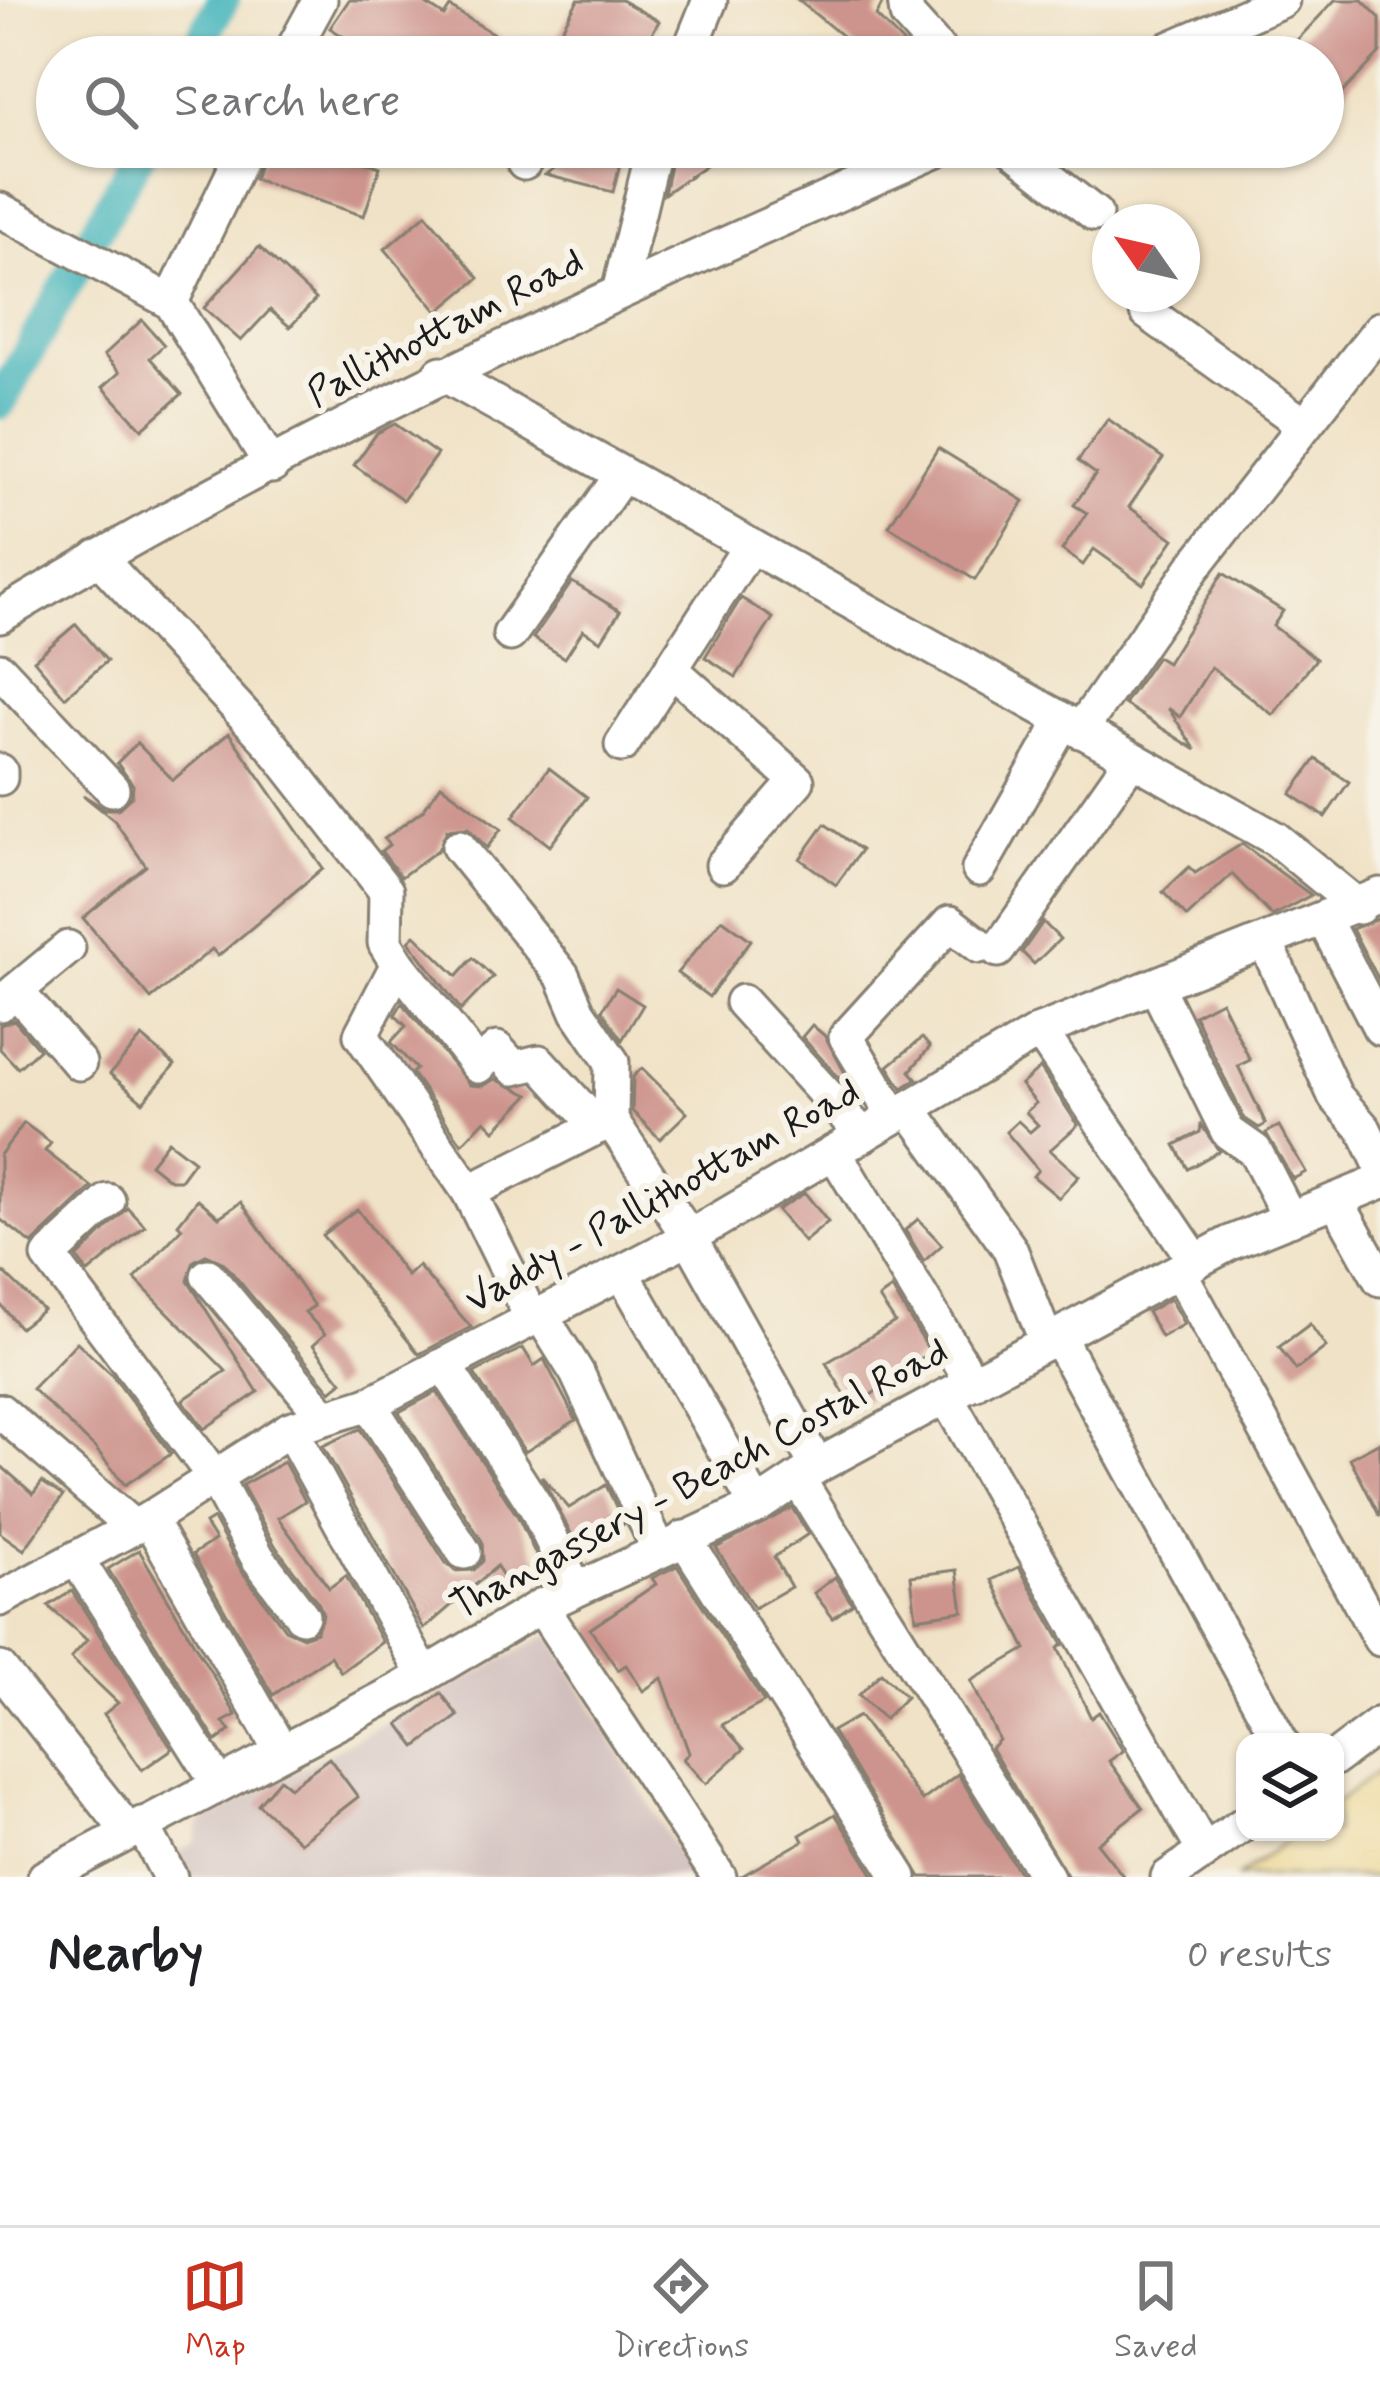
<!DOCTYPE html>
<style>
body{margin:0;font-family:Mynerve,sans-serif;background:#f6f6f6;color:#202124}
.controls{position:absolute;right:36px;bottom:36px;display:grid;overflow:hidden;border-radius:24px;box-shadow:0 3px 9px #0004}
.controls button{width:108px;height:108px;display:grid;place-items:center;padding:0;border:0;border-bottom:3px solid #e0e0e0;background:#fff;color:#202124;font:60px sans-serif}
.compass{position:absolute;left:1092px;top:204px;width:108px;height:108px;border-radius:50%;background:#fff;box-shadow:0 3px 9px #0004;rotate:304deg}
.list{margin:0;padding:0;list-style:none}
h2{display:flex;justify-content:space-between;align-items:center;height:156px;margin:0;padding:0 48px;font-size:51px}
h2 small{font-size:39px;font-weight:400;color:#757577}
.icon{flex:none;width:66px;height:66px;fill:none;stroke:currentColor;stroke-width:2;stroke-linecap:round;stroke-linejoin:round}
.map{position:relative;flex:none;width:1380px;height:1877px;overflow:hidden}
.search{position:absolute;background:#fff;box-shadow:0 3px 9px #0004;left:36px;right:36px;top:36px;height:132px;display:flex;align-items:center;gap:30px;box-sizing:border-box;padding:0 42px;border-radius:66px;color:#757577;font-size:45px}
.sheet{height:348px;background:#fff}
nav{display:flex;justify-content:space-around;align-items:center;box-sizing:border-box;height:168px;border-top:3px solid #e0e0e0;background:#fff;font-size:33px;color:#757577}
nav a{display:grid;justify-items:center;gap:6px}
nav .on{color:#c8321e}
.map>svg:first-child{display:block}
.industrial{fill:#d1bfbd}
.sand{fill:#eeda9e;stroke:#857b5d;stroke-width:3}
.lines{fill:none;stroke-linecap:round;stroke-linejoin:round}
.canal{stroke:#45b5bc;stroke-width:33}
.building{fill:#cd948d}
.minor-casing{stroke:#867f71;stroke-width:39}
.minor{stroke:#fff;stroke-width:33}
.labels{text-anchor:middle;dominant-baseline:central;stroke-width:12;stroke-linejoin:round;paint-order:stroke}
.street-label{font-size:39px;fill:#1c1c1c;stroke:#f7f3e8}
</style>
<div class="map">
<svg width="1380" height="1877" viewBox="0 0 1380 1877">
<rect width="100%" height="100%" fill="#f7f3e8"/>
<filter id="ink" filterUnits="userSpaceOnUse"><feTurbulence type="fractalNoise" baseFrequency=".00833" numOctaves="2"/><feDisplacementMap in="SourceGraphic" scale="24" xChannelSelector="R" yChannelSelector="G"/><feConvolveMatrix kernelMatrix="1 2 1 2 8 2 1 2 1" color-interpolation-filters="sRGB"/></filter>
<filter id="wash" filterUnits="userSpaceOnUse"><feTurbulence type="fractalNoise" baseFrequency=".004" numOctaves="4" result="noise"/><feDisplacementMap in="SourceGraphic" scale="48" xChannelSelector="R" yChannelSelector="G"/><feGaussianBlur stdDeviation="2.7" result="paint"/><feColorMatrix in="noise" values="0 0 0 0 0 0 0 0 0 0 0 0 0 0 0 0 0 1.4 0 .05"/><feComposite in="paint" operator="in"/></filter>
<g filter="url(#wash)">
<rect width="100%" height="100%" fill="#f0e2c6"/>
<path class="industrial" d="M550,1634L692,1877H156L151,1868L196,1842L200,1823Z"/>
<path class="sand" d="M1380,1770V1877H1238L1298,1832H1335V1804Z"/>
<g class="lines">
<g class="canal">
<path d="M192,57L223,0"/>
<path d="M0,403L143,147"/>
</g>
</g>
<g id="blocks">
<g class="building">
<path d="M349,0H420L444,16L450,7L531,57H375L330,28Z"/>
<path d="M578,0H621L659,21L639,57H546Z"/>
<path d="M798,0H884L876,16L917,57H868Z"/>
<path d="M1335,0H1362L1380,18V53L1340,95L1323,78V57H1281Z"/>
<path d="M267,147H322L380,167L364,216L254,179Z"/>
<path d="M585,147H624L613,192L546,175Z"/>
<path d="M674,147H732L664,194Z"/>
<path d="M426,214L479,278L438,312L385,249Z"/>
<path d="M259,247L316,299L290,327L270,310L241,341L204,308Z"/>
<path d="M142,320L164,345L150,358L182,394L142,429L103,387L120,372L104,355Z"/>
<path d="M1108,419L1163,458L1129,507L1174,539L1143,584L1094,549L1083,565L1062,550L1087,513L1074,505L1096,474L1078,461Z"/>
<path d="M395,424L437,454L403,500L354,465L377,433Z"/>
<path d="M938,448L1024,501L975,580L889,526Z"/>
<path d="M1223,573L1283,611L1273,626L1316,659L1273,715L1211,667L1180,717L1168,708L1196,750L1124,704L1157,657L1167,663Z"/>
<path d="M572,582L620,611L601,641L583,630L565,658L533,638Z"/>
<path d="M741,598L773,618L736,677L705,657Z"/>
<path d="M76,624L107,661L65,697L34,660Z"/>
<path d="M229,733L323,868L218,956L212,949L151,999L83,918L146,866L114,820L83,795L105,809H118L132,796L133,785L117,763L137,743L173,780Z"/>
<path d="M1316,759L1349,782L1325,817L1291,794Z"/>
<path d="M549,768L587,797L550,846L513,817Z"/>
<path d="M441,785L501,829L487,848L468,828L447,830L438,850L401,877L381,851L389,845L384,839L423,810Z"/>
<path d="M825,824L861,850L836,885L800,859Z"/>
<path d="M1242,844L1311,895L1272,916L1232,874L1187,917L1163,892L1189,867L1195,873Z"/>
<path d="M1380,918V982L1352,929Z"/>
<path d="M722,919L751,940L709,997L677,973Z"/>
<path d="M1043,922L1060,939L1034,964L1022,952Z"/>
<path d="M415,935L457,976L473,958L493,977L461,1010L409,941Z"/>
<path d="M616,988L643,1005L622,1040L602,1010Z"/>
<path d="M1221,1001L1250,1060L1238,1066L1266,1124L1259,1128L1244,1118L1194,1015Z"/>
<path d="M402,1003L470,1085L483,1086L495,1079L529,1095L495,1130L485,1120L462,1144L412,1073L416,1069L391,1042L406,1026L395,1015Z"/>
<path d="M14,1020L39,1049L18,1068L0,1049V1025Z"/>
<path d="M812,1025L825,1036L860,1101L802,1037Z"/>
<path d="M142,1037L175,1065L143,1102L110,1074Z"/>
<path d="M922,1038L930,1047L910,1071L917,1079L902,1088L888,1066Z"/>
<path d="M642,1068L687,1113L660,1139L632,1111L633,1077Z"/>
<path d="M1040,1068L1078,1125L1050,1150L1079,1176L1059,1198L1033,1176L1038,1170L1006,1132L1018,1121L1030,1132L1038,1125L1026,1112L1036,1103L1021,1085Z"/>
<path d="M24,1123L51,1143L45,1151L92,1187L32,1244L0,1219V1155Z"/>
<path d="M1201,1125L1219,1151L1188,1169L1175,1145L1200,1132Z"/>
<path d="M1279,1126L1306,1172L1293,1179L1266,1133Z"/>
<path d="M168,1141L194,1161L180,1180H170L150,1164Z"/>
<path d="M805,1193L828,1222L804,1242L777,1210Z"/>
<path d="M198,1199L219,1217L241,1202L314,1306L305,1312L325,1334L313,1345L342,1382L331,1391L224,1263L206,1255L194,1261L188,1281L258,1392L204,1429L183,1400L226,1371L135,1279L182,1228L178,1224Z"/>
<path d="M128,1208L145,1226L88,1273L77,1258Z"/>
<path d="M357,1209L407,1276L418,1266L471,1327L419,1354L322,1235Z"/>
<path d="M918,1219L942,1245L924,1261L905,1230Z"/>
<path d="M0,1269L43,1310L20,1328L0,1304Z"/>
<path d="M892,1289L930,1352L853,1408L826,1363L895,1322L879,1298Z"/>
<path d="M1170,1299L1184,1324L1161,1337L1147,1312Z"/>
<path d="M1310,1324L1326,1347L1296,1370L1279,1347Z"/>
<path d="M77,1342L112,1375L171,1454L125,1485L96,1449L32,1389Z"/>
<path d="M523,1348L534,1366L544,1359L576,1420L525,1452L474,1373Z"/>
<path d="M437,1392L518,1517L543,1570L509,1589L497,1566L424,1629L323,1446L360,1429L446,1563L455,1571L474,1570L483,1561L482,1541L399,1412Z"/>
<path d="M1380,1442V1517L1350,1458Z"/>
<path d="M284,1462L305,1501L278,1518L329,1588L346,1576L382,1642L341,1672L330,1656L273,1695L193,1554L215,1540L205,1524L213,1519L241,1570L285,1629L303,1637L316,1632L323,1615L319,1604L276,1547L242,1485Z"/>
<path d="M0,1465L33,1494L42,1482L63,1496L24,1550L0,1533Z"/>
<path d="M541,1476L569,1508L606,1485L624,1524L580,1551Z"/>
<path d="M792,1508L808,1534L774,1557L791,1587L754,1608L716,1548Z"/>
<path d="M139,1550L236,1715L223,1722L230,1731L216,1741L108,1569Z"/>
<path d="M677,1566L764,1702L722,1725L744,1749L706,1784L683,1759L689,1753L662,1678L643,1691L626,1665L618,1670L590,1629L656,1584L652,1578Z"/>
<path d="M1019,1567L1063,1645L1058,1648L1091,1718L1099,1712L1123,1751L1109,1761L1143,1808L1097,1843L1124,1877H1068L991,1748L999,1740L971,1681L1026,1649L992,1580Z"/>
<path d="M957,1570L963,1611L916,1618L911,1576Z"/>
<path d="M835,1577L852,1604L833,1618L814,1593Z"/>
<path d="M72,1591L172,1749L142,1770L104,1714L118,1703L71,1658L87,1640L48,1606Z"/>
<path d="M881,1673L906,1697L884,1719L859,1695Z"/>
<path d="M441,1693L458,1716L416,1747L399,1724Z"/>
<path d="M859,1716L922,1801L958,1774L1022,1877H921L832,1731Z"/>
<path d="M329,1758L358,1797L300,1842L258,1804L280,1779L290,1787Z"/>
<path d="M835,1814L875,1877H740L803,1841L800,1835Z"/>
</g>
</g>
</g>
<g filter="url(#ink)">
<use href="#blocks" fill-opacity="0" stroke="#867f71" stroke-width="3"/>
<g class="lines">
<defs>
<g id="minor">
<path d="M905,0L907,15L945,57"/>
<path d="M289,57L320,0"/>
<path d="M687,57L710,0"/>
<path d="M1151,57L1282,0"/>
<path d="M1009,147L1095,214"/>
<path d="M524,163L527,147"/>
<path d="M0,210L171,302L272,466"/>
<path d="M620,288L654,147"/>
<path d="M171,302L246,147"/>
<path d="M1147,312L1303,424"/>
<path d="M441,373L1276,839L1359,907"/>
<path d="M98,557L271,744L386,891L385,943L398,964L361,1035L469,1192L532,1319"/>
<path d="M0,616C302,433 622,288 945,147"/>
<path d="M510,634L622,475"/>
<path d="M671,669L797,781L723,865"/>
<path d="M0,670L112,789"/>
<path d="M1080,731L1193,568L1380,329"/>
<path d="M622,745L750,546"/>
<path d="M0,771V778"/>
<path d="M459,847L562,975L578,1012L612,1062L611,1120L469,1192"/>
<path d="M979,869L1063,721"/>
<path d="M1324,920L1380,1028"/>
<path d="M1266,943L1335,1096L1364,1129L1380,1163"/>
<path d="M998,950L1131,760"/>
<path d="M398,964L478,1066L497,1049L514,1068L539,1062L598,1127"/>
<path d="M1156,986L1228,1132L1255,1151L1290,1219"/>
<path d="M16,991L79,1063"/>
<path d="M742,1002L863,1135"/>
<path d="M0,1004L68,948"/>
<path d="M1040,1031L1196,1262"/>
<path d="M909,1108L1010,1249L1047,1343"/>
<path d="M894,1116L846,1037L950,923L980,946"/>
<path d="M611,1120L689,1237L817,1466"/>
<path d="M834,1152L973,1383"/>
<path d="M1336,1200L1380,1279"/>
<path d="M108,1201L49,1256L213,1475L258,1558L302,1616"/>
<path d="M1179,1271L1380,1639"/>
<path d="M622,1272L757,1506"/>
<path d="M208,1276L325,1417"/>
<path d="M541,1315L577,1373L659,1550"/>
<path d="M1058,1337L1281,1742"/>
<path d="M444,1365L536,1507L575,1589"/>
<path d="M946,1396L1204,1851"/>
<path d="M369,1404L464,1552"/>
<path d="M0,1411L133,1527"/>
<path d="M290,1429L424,1675"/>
<path d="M798,1479L1047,1877"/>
<path d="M149,1519L281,1751"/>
<path d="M684,1538L900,1877"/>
<path d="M76,1558L219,1784"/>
<path d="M0,1599L149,1519L290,1429L369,1404L689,1237L1040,1031L1380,895"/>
<path d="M541,1606L719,1877"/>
<path d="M0,1669L128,1831"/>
<path d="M1335,1758L1380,1724"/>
<path d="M142,1824L170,1877"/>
<path d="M45,1877L403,1688L541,1606L757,1506L817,1466L1230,1243L1380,1182"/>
<path d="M1168,1877L1245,1823"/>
</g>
</defs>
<use href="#minor" class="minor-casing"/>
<use href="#minor" class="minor"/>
</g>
</g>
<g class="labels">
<g class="street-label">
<text transform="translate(446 329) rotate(-27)">Pallithottam Road</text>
<text transform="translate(663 1197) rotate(-29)">Vaddy - Pallithottam Road</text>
<text transform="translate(700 1480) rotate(-28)">Thangassery - Beach Costal Road</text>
</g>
</g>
</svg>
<div class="controls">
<button><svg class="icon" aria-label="layers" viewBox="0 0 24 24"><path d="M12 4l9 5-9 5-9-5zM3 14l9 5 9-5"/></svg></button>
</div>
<svg class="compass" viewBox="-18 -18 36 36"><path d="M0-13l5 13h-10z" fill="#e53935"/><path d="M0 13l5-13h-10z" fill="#757577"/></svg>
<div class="search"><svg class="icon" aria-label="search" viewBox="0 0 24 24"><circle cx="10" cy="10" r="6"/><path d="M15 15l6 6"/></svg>Search here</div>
</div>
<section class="sheet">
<h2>Nearby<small>0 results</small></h2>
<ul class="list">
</ul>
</section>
<nav>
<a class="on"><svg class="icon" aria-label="map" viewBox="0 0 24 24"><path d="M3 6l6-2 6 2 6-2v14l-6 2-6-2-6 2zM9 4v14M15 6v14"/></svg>Map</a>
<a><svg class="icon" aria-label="directions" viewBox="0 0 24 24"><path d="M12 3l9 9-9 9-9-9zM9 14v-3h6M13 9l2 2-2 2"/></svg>Directions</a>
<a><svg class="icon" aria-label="saved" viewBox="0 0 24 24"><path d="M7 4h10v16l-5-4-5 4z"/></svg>Saved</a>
</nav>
